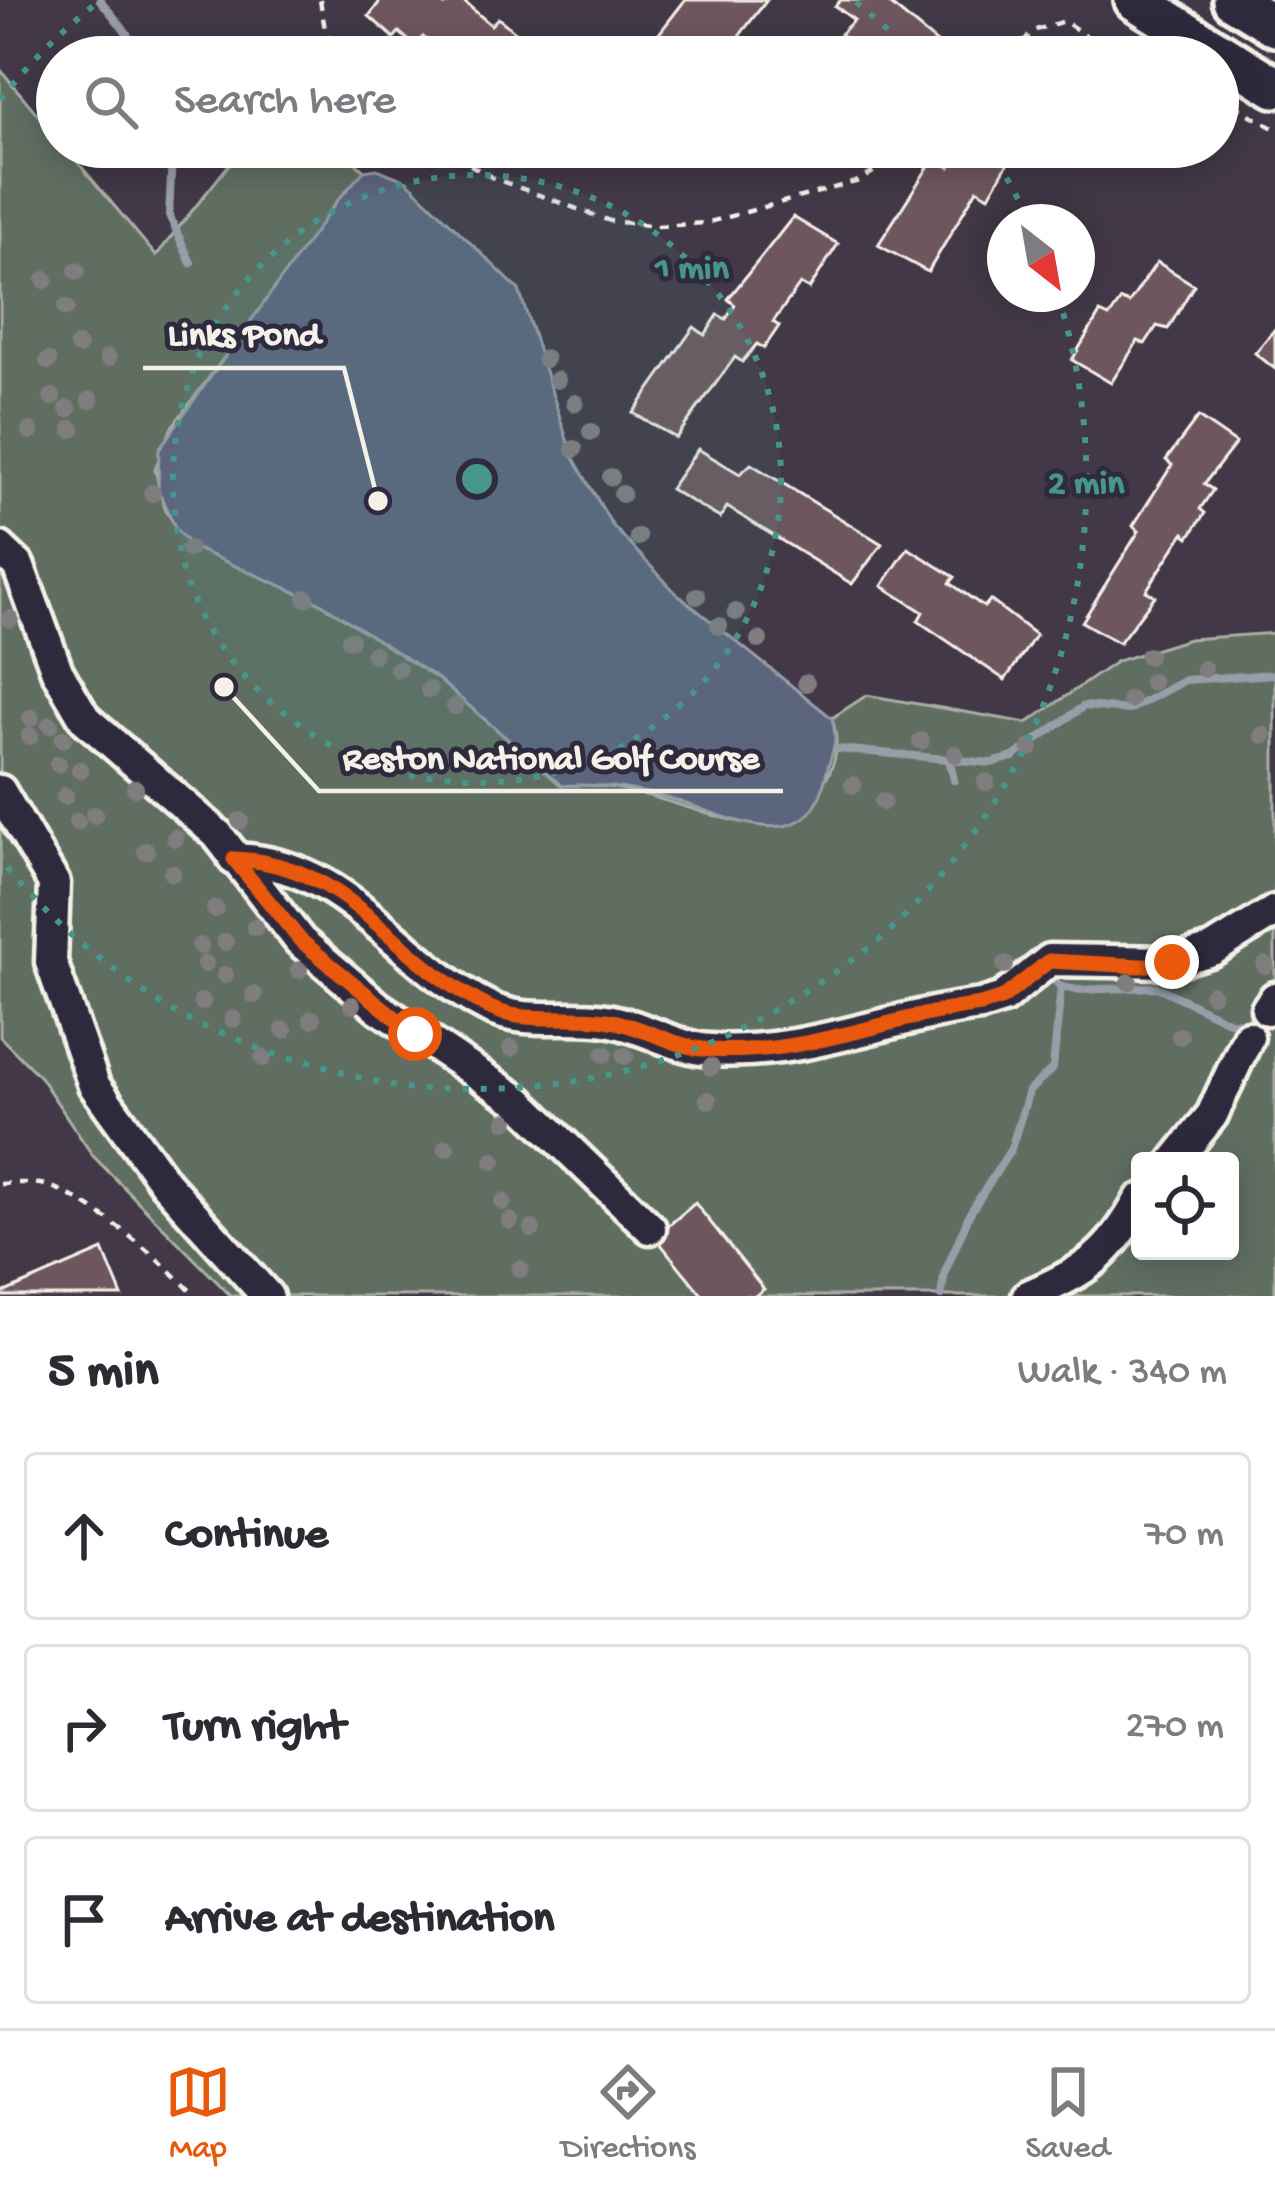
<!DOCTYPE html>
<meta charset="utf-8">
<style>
body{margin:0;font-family:"Gochi Hand",sans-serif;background:#f7f7f7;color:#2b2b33}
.controls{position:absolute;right:36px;bottom:36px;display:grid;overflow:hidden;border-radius:12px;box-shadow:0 6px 30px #0003}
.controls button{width:108px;height:108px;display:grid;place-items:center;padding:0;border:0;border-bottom:3px solid #e1e1e2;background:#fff;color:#2b2b33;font:60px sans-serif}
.compass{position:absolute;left:987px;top:204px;width:108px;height:108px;border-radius:50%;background:#fff;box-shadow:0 6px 30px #0003;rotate:149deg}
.stop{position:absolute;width:36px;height:36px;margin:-27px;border:9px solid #ea580c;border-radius:50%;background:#fff}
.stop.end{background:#ea580c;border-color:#fff;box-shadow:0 3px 12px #0008}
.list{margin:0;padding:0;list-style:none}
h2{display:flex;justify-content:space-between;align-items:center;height:156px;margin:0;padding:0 48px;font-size:51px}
h2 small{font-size:39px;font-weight:400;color:#7c7c81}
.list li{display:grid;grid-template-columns:78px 1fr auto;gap:36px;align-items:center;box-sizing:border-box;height:168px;margin:0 24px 24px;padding:0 24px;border:3px solid #e1e1e2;border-radius:12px}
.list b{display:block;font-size:45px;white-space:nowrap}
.list em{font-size:39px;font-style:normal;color:#7c7c81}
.icon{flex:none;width:66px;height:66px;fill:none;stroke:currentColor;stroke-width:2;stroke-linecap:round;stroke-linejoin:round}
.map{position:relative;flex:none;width:1275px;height:1296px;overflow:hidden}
.search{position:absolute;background:#fff;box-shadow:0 6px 30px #0003;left:36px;right:36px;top:36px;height:132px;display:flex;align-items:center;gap:30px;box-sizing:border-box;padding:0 42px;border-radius:66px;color:#7c7c81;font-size:45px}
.sheet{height:732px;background:#fff}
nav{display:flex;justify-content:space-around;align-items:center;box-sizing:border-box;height:168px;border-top:3px solid #e1e1e2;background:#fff;font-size:33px;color:#7c7c81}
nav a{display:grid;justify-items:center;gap:6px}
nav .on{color:#ea580c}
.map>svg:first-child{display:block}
.green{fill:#616e62;stroke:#aab0a5;stroke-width:3;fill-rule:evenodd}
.water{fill:#5b657e;stroke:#989da8;stroke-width:3}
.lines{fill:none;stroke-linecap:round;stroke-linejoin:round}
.stream{stroke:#989da8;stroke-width:8}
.building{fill:#6e575f;stroke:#f4f1e8;stroke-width:3}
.minor-casing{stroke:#f4f1e8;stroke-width:39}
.major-casing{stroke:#f4f1e8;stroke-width:48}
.path{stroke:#f4f1e8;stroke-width:4.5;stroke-dasharray:9 9;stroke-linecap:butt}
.minor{stroke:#2f2a3d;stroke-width:30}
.major{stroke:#2f2a3d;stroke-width:39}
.tree{fill:#807d7f}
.route{stroke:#ea580c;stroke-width:15}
.ring{fill:none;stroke:#48958c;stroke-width:6;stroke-dasharray:6 12}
.centre{fill:#48958c;stroke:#2f2a3d;stroke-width:6}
.ring-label{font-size:36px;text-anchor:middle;font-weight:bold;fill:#48958c;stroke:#2f2a3d;stroke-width:10;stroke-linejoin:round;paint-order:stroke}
.leader{fill:none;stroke:#f4f1e8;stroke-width:4.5}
.callout-dot{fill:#f4f1e8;stroke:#2f2a3d;stroke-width:4.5}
.callout-label{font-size:36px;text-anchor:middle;font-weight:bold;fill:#f4f1e8;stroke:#2f2a3d;stroke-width:10;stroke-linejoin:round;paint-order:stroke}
</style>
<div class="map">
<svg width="1275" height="1296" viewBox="0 0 1275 1296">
<rect width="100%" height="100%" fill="#423847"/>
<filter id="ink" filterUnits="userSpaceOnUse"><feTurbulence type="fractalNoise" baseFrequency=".00833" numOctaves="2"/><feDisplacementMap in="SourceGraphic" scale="24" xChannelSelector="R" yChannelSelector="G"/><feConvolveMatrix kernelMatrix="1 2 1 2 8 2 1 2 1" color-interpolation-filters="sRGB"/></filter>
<g filter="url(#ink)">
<path class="green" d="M0,69L57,138V147H65L156,256L243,147H339L364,171L172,427L155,469L165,510L192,547L319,602L438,679L562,786C634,778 699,820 770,827C812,798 849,774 832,718L867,695L1027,723L1117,661L1189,639L1275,633V1296H231L93,1156L40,1077L0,1037ZM1140,1161H1230V1251H1140Z"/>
<path class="water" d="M377,169L407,181L519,290L572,455L612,525L678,595L832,718C840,745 830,754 825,779C809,863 722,813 671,799C637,790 596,782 562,786L438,679L319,602L192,547L176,529L158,490L159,449L337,201L364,171Z"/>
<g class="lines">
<g class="stream">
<path d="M100,0L127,33L134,57"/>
<path d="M166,147L172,157L169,215L191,263"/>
<path d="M838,749L991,763L1013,757L1084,706L1129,710L1185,680L1275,674"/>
<path d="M949,759L954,780"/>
<path d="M1050,976L1061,987L1077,990L1157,987L1230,1022L1275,1024"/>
<path d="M941,1296L945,1272L970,1213L1011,1149L1029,1091L1053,1068L1061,987"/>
</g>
</g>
<g class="building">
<path d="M381,0H437L444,5L462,0L491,25L498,18L538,50L539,57H445L423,37L415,46L399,32L394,38L369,16Z"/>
<path d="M685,0H767L723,57H641Z"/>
<path d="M841,0H885L954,57H870L840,34L854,20L835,6Z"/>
<path d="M961,147L1016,149L989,196L977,189L928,272L878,245L934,158L950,167Z"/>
<path d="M793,217L838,244L809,289L800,284L773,322L779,326L764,348L757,344L742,362L735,357L676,438L633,413L694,327L705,335L718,315L726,319L735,305L728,299Z"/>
<path d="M1157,262L1194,285L1168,329L1157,326L1145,344L1138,341L1111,383L1072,360L1100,313L1109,317L1121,300L1129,303Z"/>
<path d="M1275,329V369L1255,353Z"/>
<path d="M1198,417L1236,443L1204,484L1213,490L1200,509L1205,513L1189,537L1184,533L1146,591L1155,596L1119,643L1082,622L1139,531L1133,526L1172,465L1166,460Z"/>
<path d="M698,449L740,474L751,464L882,544L852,584L727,507L720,518L670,489Z"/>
<path d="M908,548L955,577L950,583L984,607L990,600L1036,635L1005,680L918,621L923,612L882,586Z"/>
<path d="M695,1203L764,1289L755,1296H703L655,1237Z"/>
<path d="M103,1250L122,1296H0V1294Z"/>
</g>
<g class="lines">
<defs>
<g id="minor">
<path d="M0,548L18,565L57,671L85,719L217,834L300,941L379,1008L520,1102L650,1228"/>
<path d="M0,791L54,883L51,962L94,1085L165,1183L267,1296"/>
<path d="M234,859C351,863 391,958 488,1007C523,1025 568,1014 606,1020C642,1025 674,1048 711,1050C806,1056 889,1016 981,1005L1003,998L1050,960L1172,962L1212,950L1275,911"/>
<path d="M1267,1009L1275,998"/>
<path d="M1175,1161L1212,1115L1248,1037"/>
<path d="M1028,1296C1086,1271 1109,1256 1140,1200"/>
</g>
<g id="major">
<path d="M1135,0L1275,87"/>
<path d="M1233,0L1275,26"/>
</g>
</defs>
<use href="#minor" class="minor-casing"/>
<use href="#major" class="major-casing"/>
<g class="path">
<path d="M320,0L325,29L340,57"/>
<path d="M1012,57L1033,31L1064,21L1117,57"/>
<path d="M1218,96L1275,129"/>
<path d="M439,147L493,178L610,221L658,226L706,223L859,181L912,147"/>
<path d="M0,1184C20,1183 39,1181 57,1189C99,1208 164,1261 195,1296"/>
</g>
<use href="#minor" class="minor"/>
<use href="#major" class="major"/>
</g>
<g class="tree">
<circle cx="77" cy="271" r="9"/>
<circle cx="45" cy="280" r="9"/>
<circle cx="66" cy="308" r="9"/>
<circle cx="78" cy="346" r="9"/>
<circle cx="108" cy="358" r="9"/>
<circle cx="545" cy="359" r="9"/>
<circle cx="48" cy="361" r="9"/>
<circle cx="557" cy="380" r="9"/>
<circle cx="52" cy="397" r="9"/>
<circle cx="90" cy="400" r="9"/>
<circle cx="575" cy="403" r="9"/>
<circle cx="68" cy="409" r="9"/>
<circle cx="72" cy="429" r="9"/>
<circle cx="30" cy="431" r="9"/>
<circle cx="591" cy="432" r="9"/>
<circle cx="574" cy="449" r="9"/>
<circle cx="611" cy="477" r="9"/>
<circle cx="152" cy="493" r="9"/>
<circle cx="622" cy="494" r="9"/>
<circle cx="638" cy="537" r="9"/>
<circle cx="189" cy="549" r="9"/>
<circle cx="697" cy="596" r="9"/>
<circle cx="306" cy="598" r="9"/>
<circle cx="736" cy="612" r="9"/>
<circle cx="10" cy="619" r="9"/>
<circle cx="719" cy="626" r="9"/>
<circle cx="350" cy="640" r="9"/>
<circle cx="759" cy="640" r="9"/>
<circle cx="374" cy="654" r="9"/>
<circle cx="1148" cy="656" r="9"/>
<circle cx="398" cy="669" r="9"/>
<circle cx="1204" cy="669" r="9"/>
<circle cx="1152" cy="682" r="9"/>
<circle cx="806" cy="683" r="9"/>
<circle cx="429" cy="690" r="9"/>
<circle cx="1130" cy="700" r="9"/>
<circle cx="455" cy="706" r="9"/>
<circle cx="31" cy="718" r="9"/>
<circle cx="50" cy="725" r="9"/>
<circle cx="1263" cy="735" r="9"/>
<circle cx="30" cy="736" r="9"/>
<circle cx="63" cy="739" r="9"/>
<circle cx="921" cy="741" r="9"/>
<circle cx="1030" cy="748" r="9"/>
<circle cx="955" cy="754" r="9"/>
<circle cx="58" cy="764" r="9"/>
<circle cx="80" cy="770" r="9"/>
<circle cx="986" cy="782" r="9"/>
<circle cx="853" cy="785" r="9"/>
<circle cx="135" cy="788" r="9"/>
<circle cx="65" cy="796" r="9"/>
<circle cx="883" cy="802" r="9"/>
<circle cx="94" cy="815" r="9"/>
<circle cx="240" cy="821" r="9"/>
<circle cx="77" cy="822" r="9"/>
<circle cx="175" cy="838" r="9"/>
<circle cx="146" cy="851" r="9"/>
<circle cx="172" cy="873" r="9"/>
<circle cx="215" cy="909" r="9"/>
<circle cx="255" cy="927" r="9"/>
<circle cx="225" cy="942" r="9"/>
<circle cx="200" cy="946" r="9"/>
<circle cx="205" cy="964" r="9"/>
<circle cx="1005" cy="965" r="9"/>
<circle cx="1265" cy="965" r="9"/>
<circle cx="299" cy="970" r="9"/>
<circle cx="225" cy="975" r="9"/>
<circle cx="1129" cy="982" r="9"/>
<circle cx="1212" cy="994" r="9"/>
<circle cx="254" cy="995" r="9"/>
<circle cx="202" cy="1002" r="9"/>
<circle cx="352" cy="1005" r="9"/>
<circle cx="233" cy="1019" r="9"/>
<circle cx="312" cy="1019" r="9"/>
<circle cx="284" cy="1030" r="9"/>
<circle cx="1180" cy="1036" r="9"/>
<circle cx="511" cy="1048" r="9"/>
<circle cx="604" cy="1054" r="9"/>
<circle cx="625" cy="1056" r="9"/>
<circle cx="263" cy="1058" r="9"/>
<circle cx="711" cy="1067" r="9"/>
<circle cx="708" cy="1100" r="9"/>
<circle cx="506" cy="1121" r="9"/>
<circle cx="446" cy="1148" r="9"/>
<circle cx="493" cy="1161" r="9"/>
<circle cx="503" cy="1202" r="9"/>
<circle cx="510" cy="1221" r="9"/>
<circle cx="532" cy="1229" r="9"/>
<circle cx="520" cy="1269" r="9"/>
</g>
</g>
<g class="lines" filter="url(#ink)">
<path class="route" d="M415,1034L300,940L234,859C351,863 390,958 488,1007C523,1025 568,1014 606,1020C642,1025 674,1048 711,1050C805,1056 889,1016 981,1005L1003,998L1049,961L1140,966L1172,962"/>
</g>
<circle cx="477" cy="479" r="304" fill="#48958c" fill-opacity=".12"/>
<g class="ring">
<circle cx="477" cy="479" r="304"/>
<path d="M0 100A609 609 0 0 1 98 2M856 2A609 609 0 0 1 915 56M988 147A609 609 0 0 1 1029 222M1058 296A609 609 0 0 1 0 858"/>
</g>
<circle cx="477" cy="479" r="18" class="centre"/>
<g class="ring-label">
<text x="692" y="277">1 min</text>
<text x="1086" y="492">2 min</text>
</g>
<path class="leader" d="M378 501L344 368H143M224 687L319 791H783"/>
<g class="callout-dot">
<circle cx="378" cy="501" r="12"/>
<circle cx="224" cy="687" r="12"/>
</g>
<g class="callout-label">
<text x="244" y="344">Links Pond</text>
<text x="551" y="768">Reston National Golf Course</text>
</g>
</svg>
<div class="controls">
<button><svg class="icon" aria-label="locate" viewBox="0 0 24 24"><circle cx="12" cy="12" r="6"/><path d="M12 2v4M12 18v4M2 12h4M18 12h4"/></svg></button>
</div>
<svg class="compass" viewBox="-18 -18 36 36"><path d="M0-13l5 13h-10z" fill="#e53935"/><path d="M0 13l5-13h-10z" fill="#7c7c81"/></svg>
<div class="stop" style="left:415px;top:1034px"></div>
<div class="stop end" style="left:1172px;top:962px"></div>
<div class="search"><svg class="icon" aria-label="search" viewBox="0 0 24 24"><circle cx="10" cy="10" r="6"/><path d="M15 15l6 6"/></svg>Search here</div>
</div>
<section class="sheet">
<h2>5 min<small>Walk · 340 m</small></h2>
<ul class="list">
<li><svg class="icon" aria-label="ahead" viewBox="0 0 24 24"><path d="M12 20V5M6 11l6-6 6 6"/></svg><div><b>Continue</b></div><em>70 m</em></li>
<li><svg class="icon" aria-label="right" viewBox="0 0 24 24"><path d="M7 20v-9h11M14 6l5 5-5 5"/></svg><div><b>Turn right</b></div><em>270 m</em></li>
<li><svg class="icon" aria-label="arrive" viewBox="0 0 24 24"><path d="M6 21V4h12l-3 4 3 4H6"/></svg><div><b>Arrive at destination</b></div></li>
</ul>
</section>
<nav>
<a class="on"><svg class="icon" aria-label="map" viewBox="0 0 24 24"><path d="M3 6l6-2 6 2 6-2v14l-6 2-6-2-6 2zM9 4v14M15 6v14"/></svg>Map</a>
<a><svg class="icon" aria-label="directions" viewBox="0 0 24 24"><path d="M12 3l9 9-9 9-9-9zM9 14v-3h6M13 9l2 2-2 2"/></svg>Directions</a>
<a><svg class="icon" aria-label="saved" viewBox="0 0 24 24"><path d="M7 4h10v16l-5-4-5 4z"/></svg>Saved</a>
</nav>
